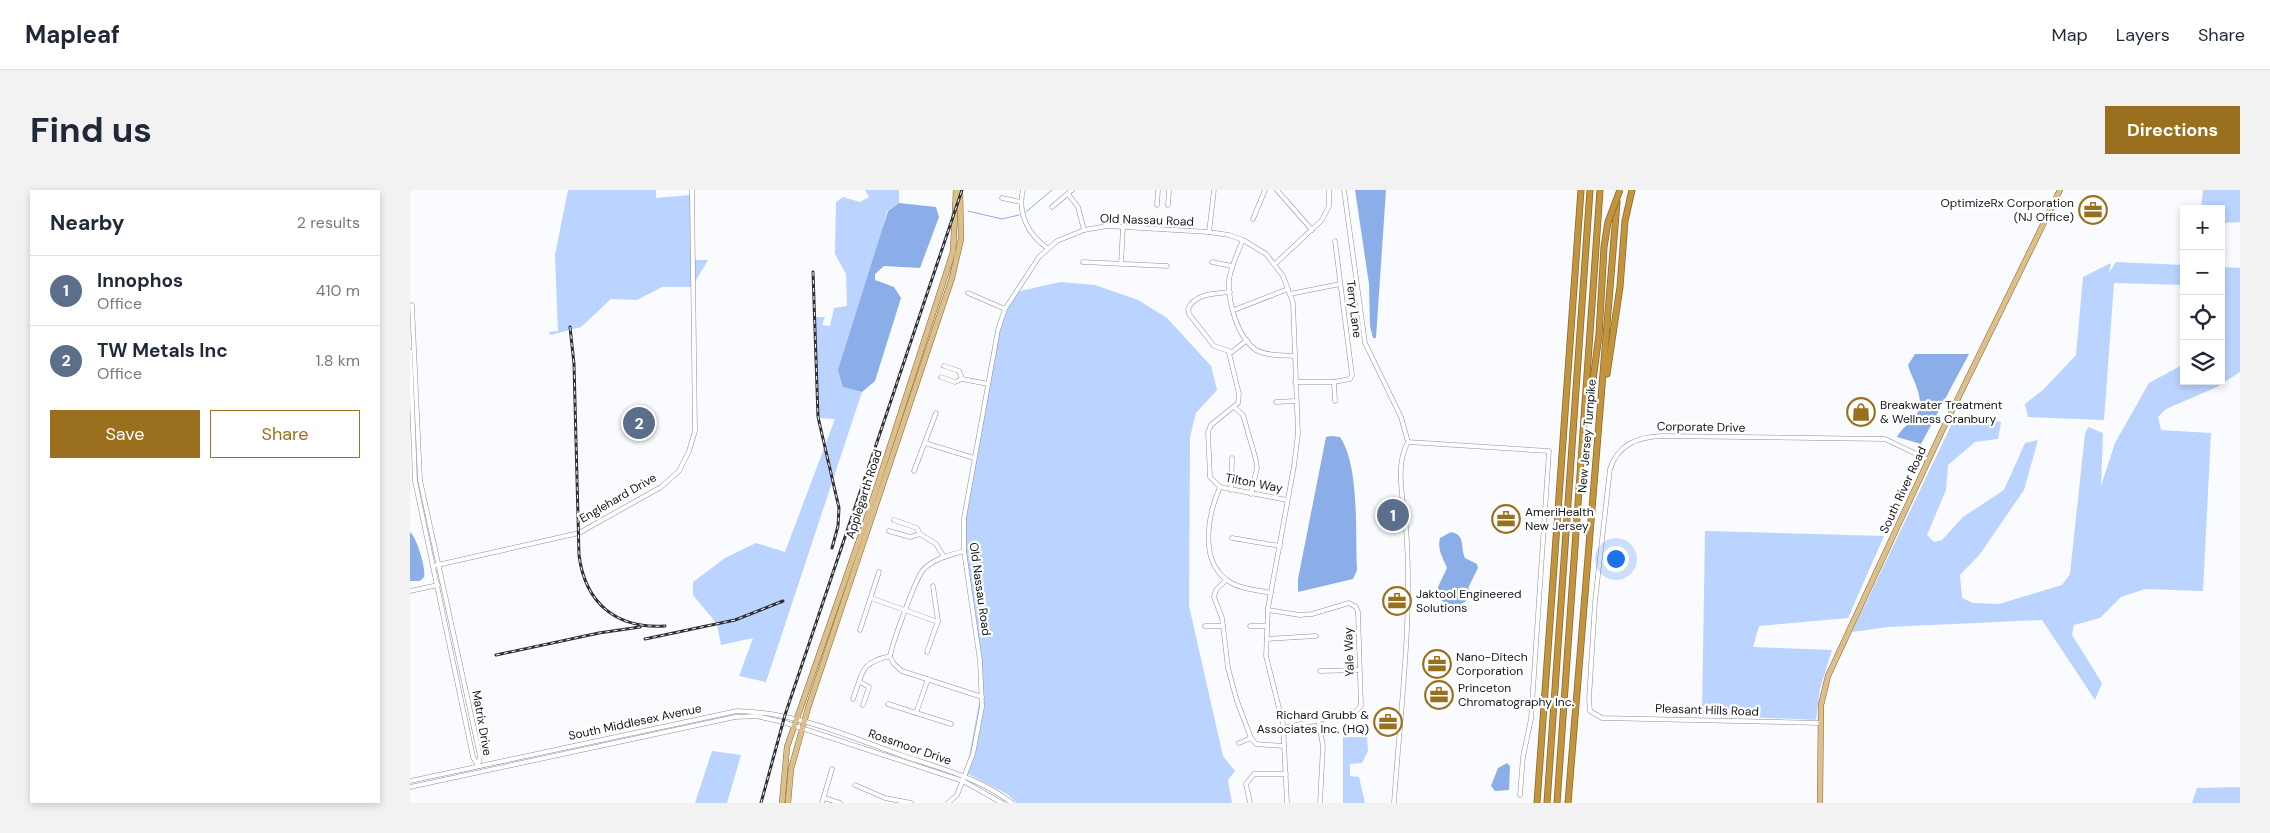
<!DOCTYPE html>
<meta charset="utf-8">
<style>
body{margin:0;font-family:"DM Sans",sans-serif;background:#f2f2f3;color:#1f2937}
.controls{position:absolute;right:15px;top:15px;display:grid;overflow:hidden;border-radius:0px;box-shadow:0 2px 8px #0003}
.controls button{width:45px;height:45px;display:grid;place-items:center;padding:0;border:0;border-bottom:1px solid #e0e1e3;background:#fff;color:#1f2937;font:25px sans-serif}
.you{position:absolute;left:1205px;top:368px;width:18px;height:18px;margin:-12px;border:4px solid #fff;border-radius:50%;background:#1a73e8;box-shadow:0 0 0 8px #1a73e833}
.badge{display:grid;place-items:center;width:32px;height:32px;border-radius:50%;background:#9a701e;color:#fff;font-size:16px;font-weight:700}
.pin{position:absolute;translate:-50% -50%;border:2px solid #fff;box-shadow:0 1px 5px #0006}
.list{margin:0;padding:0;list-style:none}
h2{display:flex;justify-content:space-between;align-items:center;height:65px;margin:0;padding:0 20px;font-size:21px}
h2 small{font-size:16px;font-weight:400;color:#747a83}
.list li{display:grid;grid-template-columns:32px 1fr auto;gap:15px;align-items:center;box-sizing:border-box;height:70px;padding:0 20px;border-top:1px solid #e0e1e3}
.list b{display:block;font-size:19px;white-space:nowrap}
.list p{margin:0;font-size:16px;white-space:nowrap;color:#747a83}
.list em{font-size:16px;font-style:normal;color:#747a83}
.actions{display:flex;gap:10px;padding:15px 20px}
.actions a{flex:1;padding:11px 0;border:1px solid #9a701e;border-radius:0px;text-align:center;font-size:18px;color:#9a701e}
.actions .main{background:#9a701e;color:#fff}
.icon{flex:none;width:28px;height:28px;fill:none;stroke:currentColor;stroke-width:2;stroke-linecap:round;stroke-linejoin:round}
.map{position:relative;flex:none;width:1830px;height:613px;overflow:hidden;border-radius:0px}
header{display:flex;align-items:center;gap:30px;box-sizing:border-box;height:70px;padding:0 25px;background:#fff;border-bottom:1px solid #e0e1e3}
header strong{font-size:24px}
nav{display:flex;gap:28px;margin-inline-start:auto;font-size:18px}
.intro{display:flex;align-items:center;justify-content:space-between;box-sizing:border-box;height:120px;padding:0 30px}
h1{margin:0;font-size:35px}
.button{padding:12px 22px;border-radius:0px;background:#9a701e;color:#fff;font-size:18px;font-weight:700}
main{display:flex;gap:30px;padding:0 30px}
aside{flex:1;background:#fff;border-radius:0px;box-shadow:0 2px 8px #0003}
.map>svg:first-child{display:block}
.green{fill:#bad3ff}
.water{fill:#8baee9}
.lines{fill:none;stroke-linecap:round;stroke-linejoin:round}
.stream{stroke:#8baee9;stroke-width:1}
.minor-casing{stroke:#8b8f97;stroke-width:5}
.major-casing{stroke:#866830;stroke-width:6}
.highway-casing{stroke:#866830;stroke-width:7}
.minor{stroke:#fff;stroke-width:4}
.major{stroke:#dcbf8b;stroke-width:5}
.highway{stroke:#c4943d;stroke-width:5.5}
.rail-casing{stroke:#2f3033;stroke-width:3}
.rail{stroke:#fff;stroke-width:1;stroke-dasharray:4;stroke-linecap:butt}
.highway-bridge-casing{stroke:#866830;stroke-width:7;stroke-linecap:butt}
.highway-bridge{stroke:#c4943d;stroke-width:5.5}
.labels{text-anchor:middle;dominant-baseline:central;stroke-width:4.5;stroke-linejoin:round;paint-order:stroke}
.poi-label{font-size:12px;fill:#141518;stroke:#fff;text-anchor:start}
.street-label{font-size:12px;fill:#141518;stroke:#fff}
</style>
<header>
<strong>Mapleaf</strong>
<nav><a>Map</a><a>Layers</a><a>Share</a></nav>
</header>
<div class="intro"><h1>Find us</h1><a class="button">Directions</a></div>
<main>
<aside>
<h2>Nearby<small>2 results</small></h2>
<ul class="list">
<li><span class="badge" style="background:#5c6f8a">1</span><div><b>Innophos</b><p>Office</p></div><em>410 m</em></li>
<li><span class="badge" style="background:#5c6f8a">2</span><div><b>TW Metals Inc</b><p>Office</p></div><em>1.8 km</em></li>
</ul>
<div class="actions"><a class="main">Save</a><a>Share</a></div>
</aside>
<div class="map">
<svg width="1830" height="613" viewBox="0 0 1830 613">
<rect width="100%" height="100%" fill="#f9fbff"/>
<g class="green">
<path d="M158,0H246V8L280,5L282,70H298L282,97H252L227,110L201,109L171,137L140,145L139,142L148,141L145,65Z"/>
<path d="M455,0H489V13L477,21L433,197L452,202L356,492L329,486L343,448L311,455L307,434L283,405V392L315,368L346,353L375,362L425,229L409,228L405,127H415L412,135L420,136L424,118L437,116L436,84L425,64L426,12L433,7L450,12L459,7Z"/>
<path d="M1793,0H1830V32L1811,33V19H1791Z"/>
<path d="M1706,72L1774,75V95L1704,93L1694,230L1618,227L1615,214L1633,200L1666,165L1673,87L1701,73L1699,83Z"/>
<path d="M1811,77L1830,78V182L1807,197L1756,219L1748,227L1751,240L1801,243L1793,401L1735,399L1711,407L1690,428L1664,435L1662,445L1692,493L1685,510L1632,430L1478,437L1442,442L1546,225L1591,232L1588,249L1565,252L1538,275L1536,300L1517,345L1524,352L1532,350L1553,327L1594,300L1615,253L1628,250L1614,300L1570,364L1550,385L1552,408L1563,413L1589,414L1652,395L1660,384L1675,244L1678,237L1693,243L1691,296L1705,253L1739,193L1774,174V191H1811Z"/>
<path d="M650,92L685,95L728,110L757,128L801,176L807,200L786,223L780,247L779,416L813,566L825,581L818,590L822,613H607L597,604L556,583L572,496L553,337L587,138L606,102Z"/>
<path d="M1295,341L1474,346L1438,428L1349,436L1343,457L1422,460L1410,499L1406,530L1292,525Z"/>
<path d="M933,547H957L958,561L952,573L940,574V586L949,587L955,613H933Z"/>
<path d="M302,561L331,565L317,613H285Z"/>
<path d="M1830,597V613H1782L1787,598Z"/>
</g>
<g class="water">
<path d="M945,0H976L966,148H963L960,136L959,94Z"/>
<path d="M489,13L526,17L529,27L510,78L474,76L465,84V90L484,97L491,108L465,191L452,202L433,197L428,180L478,21Z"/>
<path d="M1505,164H1559L1511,254L1487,247C1492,238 1499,234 1505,227C1518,211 1502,190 1498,175Z"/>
<path d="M921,246L930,247C950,277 945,343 947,380L943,389L888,402V389L916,247Z"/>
<path d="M0,342C7,348 16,379 14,387L10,391H0Z"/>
<path d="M1041,342C1056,345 1050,357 1055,368L1067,374L1068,378L1059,396L1056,411C1046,418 1034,415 1027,406L1028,397L1037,378C1033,368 1027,359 1030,348Z"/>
<path d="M1097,573L1100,576L1099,600L1085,601L1081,596L1088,578Z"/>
</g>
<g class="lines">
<g class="stream">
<path d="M558,21L592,29L609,25"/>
<path d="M616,22L642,0"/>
</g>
<defs>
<g id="minor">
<path d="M613,0C607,24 619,45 637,58"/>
<path d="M867,0L902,40"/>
<path d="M934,0L955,153L991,227L998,252L1139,261L1121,529L1113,567L1110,605"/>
<path d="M658,4L668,17L674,40"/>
<path d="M592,8L611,12"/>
<path d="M747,15L748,0"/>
<path d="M758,15L759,0"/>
<path d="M642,17L662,0"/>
<path d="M843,29L855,0"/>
<path d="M799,42L804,0"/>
<path d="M833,50C828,62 821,76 819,90C818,112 827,147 846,160C856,166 872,165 884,166"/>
<path d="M673,72L757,76"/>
<path d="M802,72L822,76"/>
<path d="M711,74L713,37"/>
<path d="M865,74L912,30L919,16V0"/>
<path d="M820,102C804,104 785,103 778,119L779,124L804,156L822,162L837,150"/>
<path d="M558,103L595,119"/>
<path d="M880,104L930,94"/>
<path d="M2,115L10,290L70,566L68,576"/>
<path d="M824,120L878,99"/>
<path d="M0,161L5,291L63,567L68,576"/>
<path d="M819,163L829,204L828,213L801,235L798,242L800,287L810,297L877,310"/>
<path d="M534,176L549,181L552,189L578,194"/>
<path d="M531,187L545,192L552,189"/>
<path d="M885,192H924L940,189L942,185L925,51"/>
<path d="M924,192L925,211"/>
<path d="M866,212L885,211"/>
<path d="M824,217L833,225L846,270L847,278L841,304"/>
<path d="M515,253L564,268"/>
<path d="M504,281L526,223"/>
<path d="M810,297C798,324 789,370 817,390C828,399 848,400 861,403"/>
<path d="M821,300L822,268"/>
<path d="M484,330L507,338L510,344L526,354L534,367"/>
<path d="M479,341L500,347L510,344"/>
<path d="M822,348L870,356"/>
<path d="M554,361C540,365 523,369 513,380C506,388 481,456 480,467L484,474L492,481L572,507"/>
<path d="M23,376L169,343L251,297L269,281L279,261L285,241L282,0"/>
<path d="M816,390L806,400L804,407L812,428L818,478L827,511L841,548L846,554L874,556"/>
<path d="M0,401L28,395"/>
<path d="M461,408L528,432"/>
<path d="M858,420L890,425L902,424L939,413L946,417L948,422L951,516L945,522L873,538"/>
<path d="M795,436H813"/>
<path d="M840,436H857"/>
<path d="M450,440L469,382"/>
<path d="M857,449L906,446"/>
<path d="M517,462L528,431L523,396"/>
<path d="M910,481L949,480"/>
<path d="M450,492L459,497L453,515"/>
<path d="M443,509C453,483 449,473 480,466"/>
<path d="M478,514L541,534"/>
<path d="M506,523L518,489"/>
<path d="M908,529L913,556L910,613"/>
<path d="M1410,533L1192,528L1180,521L1179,509L1185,412L1200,279C1208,254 1228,247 1252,246L1475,249L1519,270"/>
<path d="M829,553L841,548"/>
<path d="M0,591L327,521C385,522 437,546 491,565C529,578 570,588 602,613"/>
<path d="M445,595L475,608L501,613"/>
<path d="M0,597L325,527L346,526L373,532L553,591L592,613"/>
<path d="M414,608L430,613"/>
<path d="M412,613L422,579"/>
<path d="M538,613L547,605L563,564L572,517L570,471L554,361V328L588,140L595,119L629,67L647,51L674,40L697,36L799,42L819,45L833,50L856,64L873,86L883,113L888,243L884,276L858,418L856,466L873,534L877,613"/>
<path d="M840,613L836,594L844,584H876"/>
<path d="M984,613C990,524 1003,427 996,338C994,312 984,276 998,252"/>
</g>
<g id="major">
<path d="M372,613L377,557L456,330L543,62L546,0"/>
<path d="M378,613L381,579L398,518L542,88L551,49L550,0"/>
<path d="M1410,613L1411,515L1418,486L1532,241L1650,0"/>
</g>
<g id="highway">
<path d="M1197,184L1210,97L1215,31L1222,0"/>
<path d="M1181,205L1189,145L1194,57L1198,32"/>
<path d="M1127,613L1171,0"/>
<path d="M1137,613L1180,0"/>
<path d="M1147,613L1190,0"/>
<path d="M1158,613L1207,12"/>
</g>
</defs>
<use href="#minor" class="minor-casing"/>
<use href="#major" class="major-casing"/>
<use href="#highway" class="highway-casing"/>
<use href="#minor" class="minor"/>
<use href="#major" class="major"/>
<use href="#highway" class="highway"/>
<defs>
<g id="rail">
<path d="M403,82L408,227L429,318L428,336L422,358"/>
<path d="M160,137L164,174L169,365C175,413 206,439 255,436"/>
<path d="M235,449L325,430L373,411"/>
<path d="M86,465L189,443L230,437"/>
<path d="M351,613L375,525L552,0"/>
</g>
</defs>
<use href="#rail" class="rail-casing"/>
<use href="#rail" class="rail"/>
<defs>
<path id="highway-bridge" d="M1198,32L1210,0"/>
</defs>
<use href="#highway-bridge" class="highway-bridge-casing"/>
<use href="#highway-bridge" class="highway-bridge"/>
</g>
<defs>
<symbol id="office-ring" viewBox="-11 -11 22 22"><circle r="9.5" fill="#fff" stroke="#9a701e" stroke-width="1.5"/><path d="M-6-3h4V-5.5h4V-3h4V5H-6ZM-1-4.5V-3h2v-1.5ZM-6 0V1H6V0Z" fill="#9a701e"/></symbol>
<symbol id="shop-ring" viewBox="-11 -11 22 22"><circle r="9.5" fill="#fff" stroke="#9a701e" stroke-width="1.5"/><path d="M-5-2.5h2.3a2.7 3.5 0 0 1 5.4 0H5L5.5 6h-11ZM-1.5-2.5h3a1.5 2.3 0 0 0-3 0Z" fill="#9a701e"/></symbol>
</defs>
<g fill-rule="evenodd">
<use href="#office-ring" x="1667" y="4" width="32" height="32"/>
<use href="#shop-ring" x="1435" y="206" width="32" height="32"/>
<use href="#office-ring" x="1080" y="313" width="32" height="32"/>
<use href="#office-ring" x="971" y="395" width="32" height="32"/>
<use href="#office-ring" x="1011" y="458" width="32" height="32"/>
<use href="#office-ring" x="1013" y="489" width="32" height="32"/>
<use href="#office-ring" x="962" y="516" width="32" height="32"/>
</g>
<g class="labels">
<g class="poi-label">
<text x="1664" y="13" text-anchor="end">OptimizeRx Corporation<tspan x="1664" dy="14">(NJ Office)</tspan></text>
<text x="1470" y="215">Breakwater Treatment<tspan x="1470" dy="14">&amp; Wellness Cranbury</tspan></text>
<text x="1115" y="322">AmeriHealth<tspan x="1115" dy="14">New Jersey</tspan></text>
<text x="1006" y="404">Jaktool Engineered<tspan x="1006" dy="14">Solutions</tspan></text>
<text x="1046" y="467">Nano-Ditech<tspan x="1046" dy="14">Corporation</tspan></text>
<text x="1048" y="498">Princeton<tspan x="1048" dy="14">Chromatography Inc.</tspan></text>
<text x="959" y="525" text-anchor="end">Richard Grubb &amp;<tspan x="959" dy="14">Associates Inc. (HQ)</tspan></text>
</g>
<g class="street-label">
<text transform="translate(737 30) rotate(2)">Old Nassau Road</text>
<text transform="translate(944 119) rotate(83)">Terry Lane</text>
<text transform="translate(1291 237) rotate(1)">Corporate Drive</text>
<text transform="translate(1177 246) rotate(-85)">New Jersey Turnpike</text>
<text transform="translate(844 293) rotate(11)">Tilton Way</text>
<text transform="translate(1493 300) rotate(-65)">South River Road</text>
<text transform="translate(454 304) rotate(-72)">Applegarth Road</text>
<text transform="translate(208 308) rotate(-30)">Englehard Drive</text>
<text transform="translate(570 399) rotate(82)">Old Nassau Road</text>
<text transform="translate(939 462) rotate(-92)">Yale Way</text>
<text transform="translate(1297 520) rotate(2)">Pleasant Hills Road</text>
<text transform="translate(225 532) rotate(-12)">South Middlesex Avenue</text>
<text transform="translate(72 533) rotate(80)">Matrix Drive</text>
<text transform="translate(500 557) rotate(19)">Rossmoor Drive</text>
</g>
</g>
</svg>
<div class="controls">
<button>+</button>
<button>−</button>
<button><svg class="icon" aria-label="locate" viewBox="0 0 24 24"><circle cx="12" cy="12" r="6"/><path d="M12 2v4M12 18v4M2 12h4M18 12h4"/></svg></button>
<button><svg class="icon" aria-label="layers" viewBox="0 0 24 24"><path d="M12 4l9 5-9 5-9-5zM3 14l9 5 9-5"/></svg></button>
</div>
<div class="you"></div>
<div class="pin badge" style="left:983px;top:325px;background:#5c6f8a">1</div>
<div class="pin badge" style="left:229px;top:233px;background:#5c6f8a">2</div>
</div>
</main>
